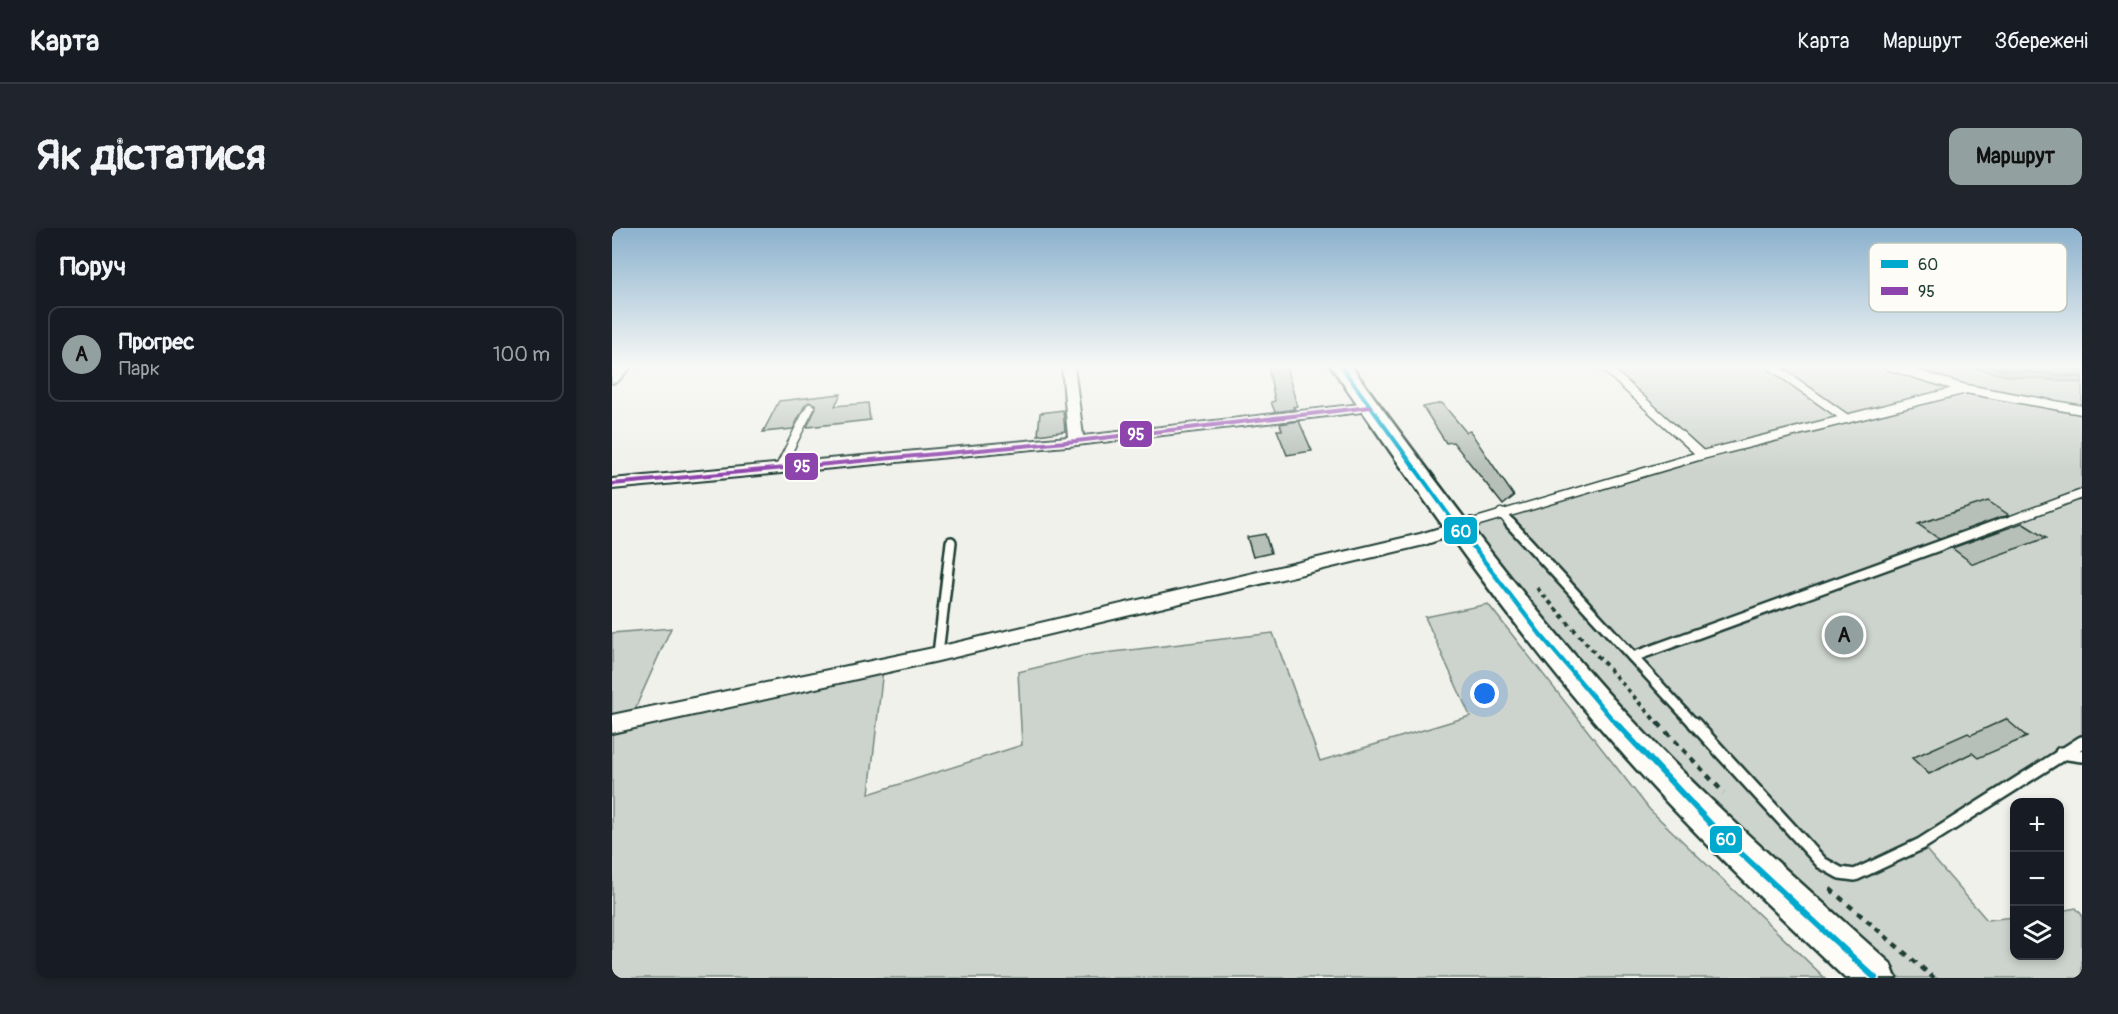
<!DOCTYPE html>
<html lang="uk">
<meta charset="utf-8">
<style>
body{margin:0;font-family:Pangolin,sans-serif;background:#20242c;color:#f1f3f6}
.controls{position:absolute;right:18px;bottom:18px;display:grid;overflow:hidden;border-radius:12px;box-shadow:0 3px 9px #0003}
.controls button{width:54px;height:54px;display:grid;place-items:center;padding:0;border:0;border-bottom:2px solid #363941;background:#171b24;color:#f1f3f6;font:30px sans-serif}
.you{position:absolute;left:873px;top:466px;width:21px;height:21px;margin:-15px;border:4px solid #fff;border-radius:50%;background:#1a73e8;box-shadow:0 0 0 9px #1a73e833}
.badge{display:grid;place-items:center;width:39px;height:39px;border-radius:50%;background:#92a19f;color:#111;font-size:20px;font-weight:700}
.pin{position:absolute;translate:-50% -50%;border:3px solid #fff;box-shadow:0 2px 6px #0006}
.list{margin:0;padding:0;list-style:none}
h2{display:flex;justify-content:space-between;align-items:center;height:78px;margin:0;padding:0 24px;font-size:26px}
h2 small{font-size:20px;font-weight:400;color:#9ea1a6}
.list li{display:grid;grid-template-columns:39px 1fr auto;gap:18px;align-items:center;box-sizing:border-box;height:96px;margin:0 12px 12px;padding:0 12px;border:2px solid #363941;border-radius:12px}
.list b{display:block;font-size:22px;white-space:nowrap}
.list p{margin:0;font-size:20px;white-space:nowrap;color:#9ea1a6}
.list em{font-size:20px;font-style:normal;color:#9ea1a6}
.icon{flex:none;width:33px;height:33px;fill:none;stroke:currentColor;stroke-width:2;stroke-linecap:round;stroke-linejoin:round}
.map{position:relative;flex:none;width:1470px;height:750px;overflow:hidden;border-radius:12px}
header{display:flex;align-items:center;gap:36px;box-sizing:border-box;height:84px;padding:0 30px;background:#171b24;border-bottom:2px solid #363941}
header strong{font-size:28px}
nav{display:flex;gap:33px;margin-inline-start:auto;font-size:21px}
.intro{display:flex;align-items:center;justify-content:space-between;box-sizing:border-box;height:144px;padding:0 36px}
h1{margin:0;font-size:42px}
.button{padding:15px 27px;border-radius:12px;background:#92a19f;color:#111;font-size:21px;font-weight:700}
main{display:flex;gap:36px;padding:0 36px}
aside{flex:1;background:#171b24;border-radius:12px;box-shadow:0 3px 9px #0003}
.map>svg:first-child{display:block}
.green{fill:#cdd3cd;stroke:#768880;stroke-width:1.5}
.water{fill:#9faca4;stroke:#6c8077;stroke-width:1.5}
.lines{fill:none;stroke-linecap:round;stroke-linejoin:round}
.shore{stroke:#526961;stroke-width:1.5}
.building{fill:#b6bfb8;stroke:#1f3d34;stroke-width:1.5}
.service-far2-casing{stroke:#1f3d34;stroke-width:11}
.service-far1-casing{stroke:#1f3d34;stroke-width:14}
.service-casing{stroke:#1f3d34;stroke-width:16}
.minor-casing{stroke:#1f3d34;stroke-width:4}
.primary-casing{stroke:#1f3d34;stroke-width:5}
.path-far1{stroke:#1f3d34;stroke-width:4;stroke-dasharray:4.5 4.5;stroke-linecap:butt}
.path{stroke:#1f3d34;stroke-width:4.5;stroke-dasharray:6 6;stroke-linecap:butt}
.service-far2{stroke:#fdfcf7;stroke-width:8}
.service-far1{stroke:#fdfcf7;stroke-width:9}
.service{stroke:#fdfcf7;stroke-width:11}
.minor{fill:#fdfcf7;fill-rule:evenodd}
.primary{fill:#fdfcf7;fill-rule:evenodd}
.bus-1-far2-casing{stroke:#fdfcf7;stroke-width:8}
.bus-1-far1-casing{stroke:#fdfcf7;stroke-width:9}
.bus-1-casing{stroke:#fdfcf7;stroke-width:10}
.bus-2-casing{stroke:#fdfcf7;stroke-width:8}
.bus-1-far2{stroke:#00a9ce;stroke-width:4}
.bus-1-far1{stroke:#00a9ce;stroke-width:4.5}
.bus-1{stroke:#00a9ce;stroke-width:6}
.bus-2{stroke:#8e44ad;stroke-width:4}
.key{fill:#fdfcf7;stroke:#bac3bc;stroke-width:1.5}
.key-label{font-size:16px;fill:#1f3d34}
.line-badge{stroke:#fdfcf7;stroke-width:2}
.badge-label{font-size:16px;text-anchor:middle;font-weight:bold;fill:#fff}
</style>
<header>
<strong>Карта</strong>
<nav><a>Карта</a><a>Маршрут</a><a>Збережені</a></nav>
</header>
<div class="intro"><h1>Як дістатися</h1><a class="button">Маршрут</a></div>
<main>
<aside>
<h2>Поруч<small></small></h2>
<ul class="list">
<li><span class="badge">A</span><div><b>Прогрес</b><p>Парк</p></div><em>100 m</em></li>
</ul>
</aside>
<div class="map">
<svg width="1470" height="750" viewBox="0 0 1470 750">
<rect width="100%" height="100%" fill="#f0f1eb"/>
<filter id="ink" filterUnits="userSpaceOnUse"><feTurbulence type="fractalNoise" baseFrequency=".0167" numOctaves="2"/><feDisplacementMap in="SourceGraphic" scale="12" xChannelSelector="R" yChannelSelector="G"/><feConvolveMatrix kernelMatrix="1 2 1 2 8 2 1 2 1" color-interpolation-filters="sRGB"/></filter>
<g filter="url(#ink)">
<g class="green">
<path d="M992,138H1470V528L1449,525L1309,616L1375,692L1402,689V728H1448V683L1464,680L1470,687V750H1288L1158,633L1074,552L859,312L860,299L1089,227Z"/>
<path d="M876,376L1038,582L1213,750H0V405L59,400L15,499L271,441L257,566L410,517L406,444L476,427L661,405L708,533L858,488L813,389Z"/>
</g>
<path class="water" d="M1354,138H1470V155L1394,148Z"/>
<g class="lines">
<path class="shore" d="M1379,138L1395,142L1470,149"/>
</g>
<g class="building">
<path d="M656,138H674L685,178L681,179L683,181L663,184L659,174L663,173Z"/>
<path d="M229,166L223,178L256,175L258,192L195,199L204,180L203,176L197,174L193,177L181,201L151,204L167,173Z"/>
<path d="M830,175L854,204L858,203L902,268L891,277L841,214L834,215L811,179Z"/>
<path d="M451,182L453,203L426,207L428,185Z"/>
<path d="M687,193L700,223L675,227L665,202H670L668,196Z"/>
<path d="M1376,273L1397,287L1327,311L1306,296Z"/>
<path d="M1410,295L1434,310L1361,336L1340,320Z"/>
<path d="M653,306L659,325L641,329L635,309Z"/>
<path d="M1394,491L1415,509L1366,530L1360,525L1317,546L1300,530L1356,505L1359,507Z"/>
</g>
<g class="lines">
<defs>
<g id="service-far2">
<path d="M992,138L1090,227"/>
<path d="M1160,138L1235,191"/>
<path d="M1277,138L1354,161L1470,182"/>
<path d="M167,241L198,180"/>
<path d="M889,285L900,297"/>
<path d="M854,297L1090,227L1354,161"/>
<path d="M1386,297L1470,266"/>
</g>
<g id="service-far1">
<path d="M898,295L1083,497"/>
<path d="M846,299L859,295"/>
<path d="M326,426L339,314"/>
<path d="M1021,429L1390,295"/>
</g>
<g id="service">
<path d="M1082,495L1210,635L1228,645L1243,647L1309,616L1470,514"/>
<path d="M1449,525L1470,528"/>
</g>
<g id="minor">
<path d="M6,138H20L5,154L0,155V144Z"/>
<path d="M450,138H462L471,208L758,175L765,179L758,183L464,217L0,261V251L456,209Z"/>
<path d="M844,295L850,296L852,300L850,304L812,317L326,433L0,505V487L326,419L808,306Z"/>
</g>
<path id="primary" d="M719,138H739C830,262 922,387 1027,499C1106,583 1192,658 1278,735L1284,750H1233C1154,675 1075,600 1004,518C899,399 809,268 719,138Z"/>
</defs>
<use href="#service-far2" class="service-far2-casing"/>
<use href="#service-far1" class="service-far1-casing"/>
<use href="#service" class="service-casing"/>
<use href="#minor" class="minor-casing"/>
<use href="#primary" class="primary-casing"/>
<path class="path-far1" d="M925,360L1047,497"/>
<g class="path">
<path d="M1046,495L1112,565"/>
<path d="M1218,661L1322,750"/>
</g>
<use href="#service-far2" class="service-far2"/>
<use href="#service-far1" class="service-far1"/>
<use href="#service" class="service"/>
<use href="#minor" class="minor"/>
<use href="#primary" class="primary"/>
<defs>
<path id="bus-1-far2" d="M729,138L844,297"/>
<path id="bus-1-far1" d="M843,295L928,406L1005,497"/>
<path id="bus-1" d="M1004,495L1109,607L1263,750"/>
<path id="bus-2" d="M0,256L464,213L758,179"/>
</defs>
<use href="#bus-1-far2" class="bus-1-far2-casing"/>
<use href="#bus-1-far1" class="bus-1-far1-casing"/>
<use href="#bus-1" class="bus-1-casing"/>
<use href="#bus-2" class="bus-2-casing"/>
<use href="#bus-1-far2" class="bus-1-far2"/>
<use href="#bus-1-far1" class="bus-1-far1"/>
<use href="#bus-1" class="bus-1"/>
<use href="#bus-2" class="bus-2"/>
</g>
</g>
<linearGradient id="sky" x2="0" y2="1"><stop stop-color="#8bb1cd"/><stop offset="0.57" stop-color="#f8f9f6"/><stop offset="1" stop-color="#f8f9f6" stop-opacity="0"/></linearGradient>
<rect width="1470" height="243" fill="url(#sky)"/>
<rect x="1257" y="15" width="198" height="69" rx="9" class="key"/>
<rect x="1269" y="32" width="27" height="8" fill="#00a9ce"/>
<rect x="1269" y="59" width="27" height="8" fill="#8e44ad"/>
<g class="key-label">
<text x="1306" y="42">60</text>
<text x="1306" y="69">95</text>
</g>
<g class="line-badge">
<rect x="507" y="192" width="34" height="28" rx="6" fill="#8e44ad"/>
<rect x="172" y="224" width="35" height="29" rx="6" fill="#8e44ad"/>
<rect x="831" y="288" width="35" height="29" rx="6" fill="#00a9ce"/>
<rect x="1097" y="597" width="34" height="29" rx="6" fill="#00a9ce"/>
</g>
<g class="badge-label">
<text x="524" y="212">95</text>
<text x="190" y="244">95</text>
<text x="849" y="309">60</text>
<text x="1114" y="617">60</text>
</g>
</svg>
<div class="controls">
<button>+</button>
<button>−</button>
<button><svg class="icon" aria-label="layers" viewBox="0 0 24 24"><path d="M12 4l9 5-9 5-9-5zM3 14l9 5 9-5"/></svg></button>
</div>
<div class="you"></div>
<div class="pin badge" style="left:1232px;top:407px">A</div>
</div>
</main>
